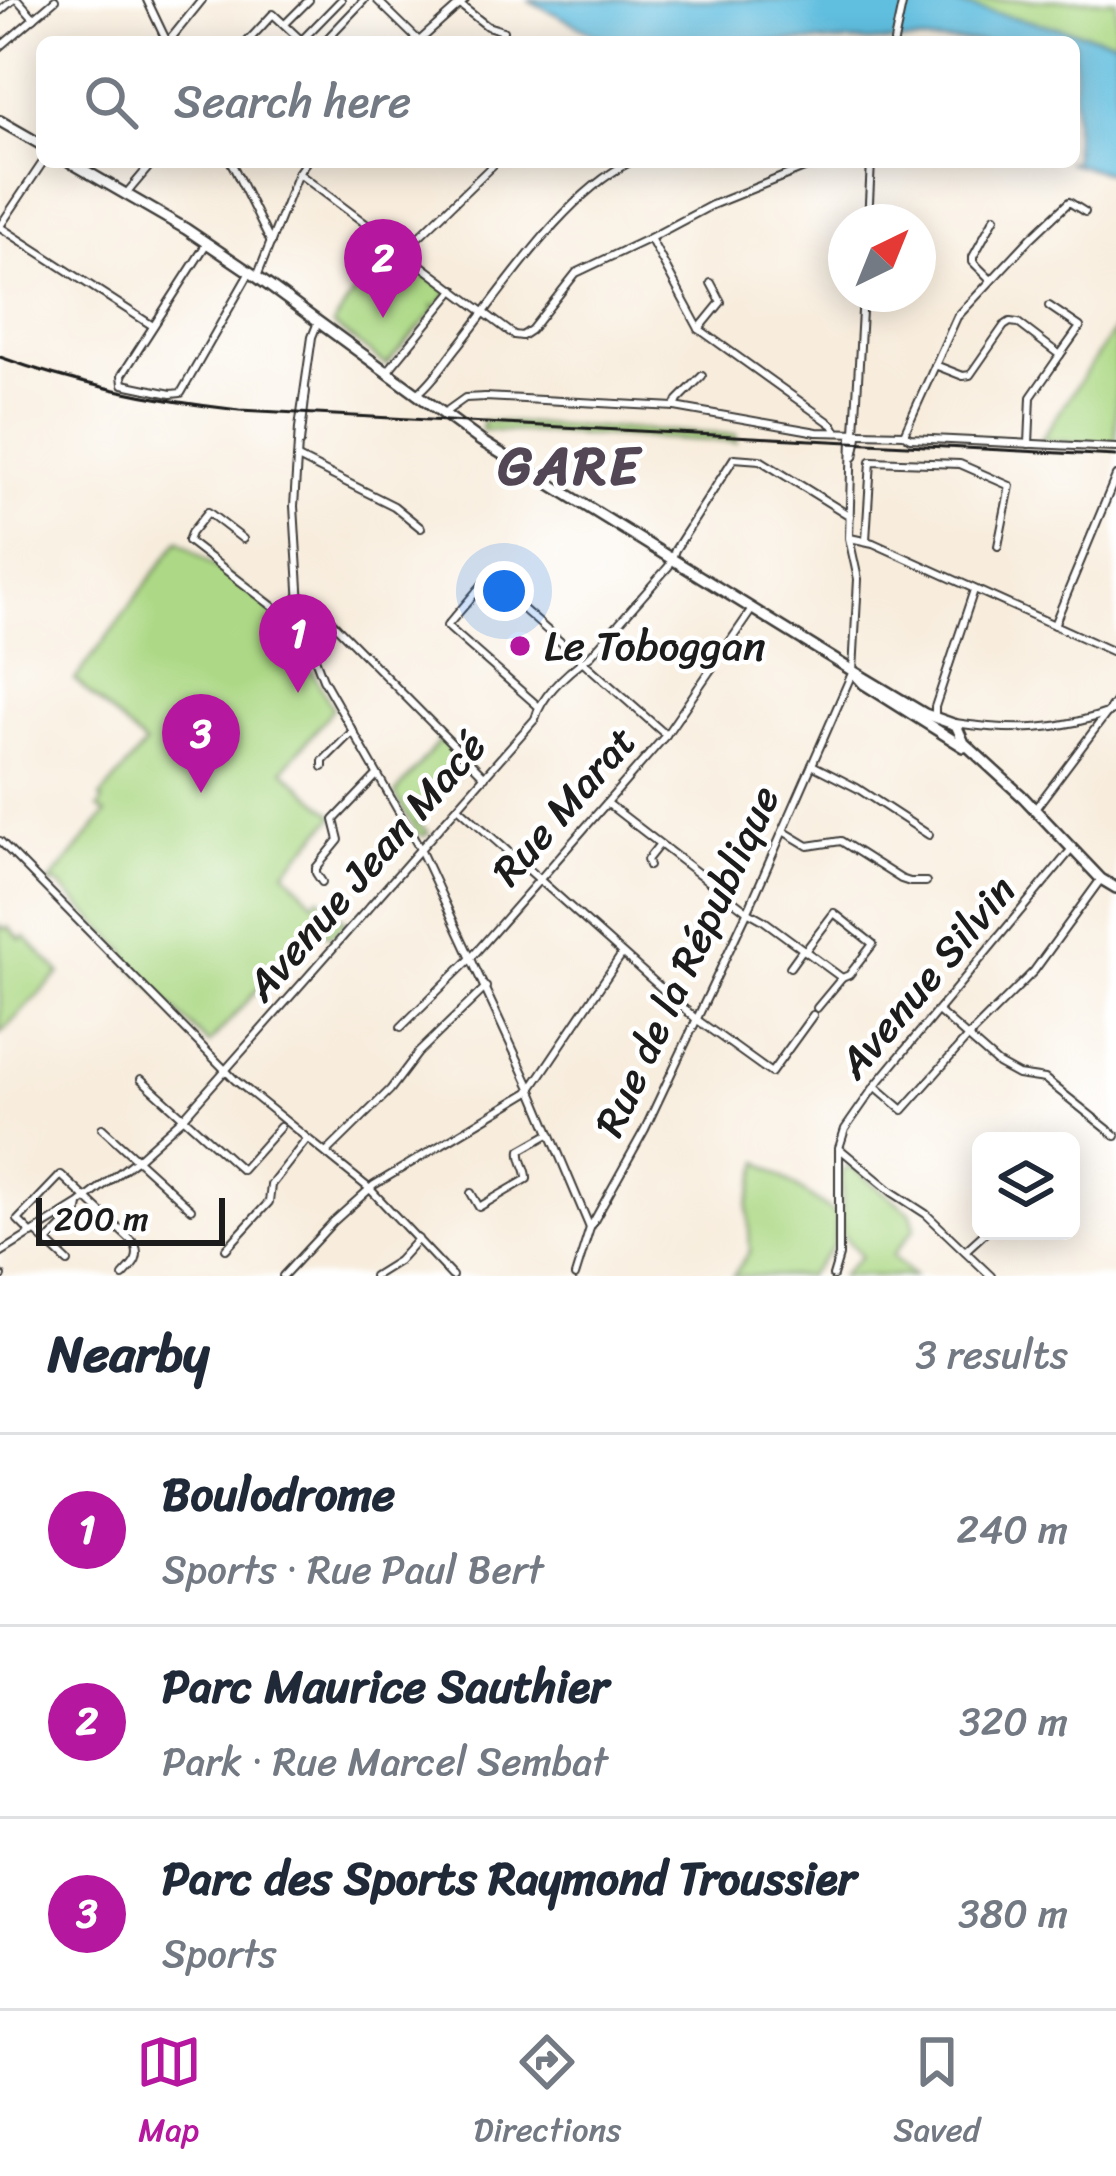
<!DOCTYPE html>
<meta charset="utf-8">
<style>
body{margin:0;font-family:Sriracha,sans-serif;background:#f6f6f7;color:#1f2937}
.controls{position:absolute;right:36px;bottom:36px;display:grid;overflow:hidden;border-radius:18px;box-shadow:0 6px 30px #0003}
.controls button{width:108px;height:108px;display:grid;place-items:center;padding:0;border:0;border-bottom:3px solid #e0e1e3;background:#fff;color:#1f2937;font:60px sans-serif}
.compass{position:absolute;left:828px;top:204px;width:108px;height:108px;border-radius:50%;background:#fff;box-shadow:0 6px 30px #0003;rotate:43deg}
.scale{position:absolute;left:36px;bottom:30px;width:189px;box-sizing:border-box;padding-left:12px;border:6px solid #1c1c1c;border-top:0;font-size:33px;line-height:42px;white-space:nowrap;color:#1c1c1c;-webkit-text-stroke:9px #fff;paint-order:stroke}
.you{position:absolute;left:504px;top:591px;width:42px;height:42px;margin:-30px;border:9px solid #fff;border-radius:50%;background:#1a73e8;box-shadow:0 0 0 18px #1a73e833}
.badge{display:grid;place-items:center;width:78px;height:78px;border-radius:50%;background:#b5179e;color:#fff;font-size:39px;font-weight:700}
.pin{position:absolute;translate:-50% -99px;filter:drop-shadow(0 3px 6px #0008)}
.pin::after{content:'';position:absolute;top:63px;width:42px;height:36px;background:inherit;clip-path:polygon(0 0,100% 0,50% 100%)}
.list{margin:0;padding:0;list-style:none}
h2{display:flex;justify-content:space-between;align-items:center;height:156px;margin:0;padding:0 48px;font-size:51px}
h2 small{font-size:39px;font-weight:400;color:#747a83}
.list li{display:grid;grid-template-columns:78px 1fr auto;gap:36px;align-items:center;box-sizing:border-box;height:192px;padding:0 48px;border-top:3px solid #e0e1e3}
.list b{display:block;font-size:45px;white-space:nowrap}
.list p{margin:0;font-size:39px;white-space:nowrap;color:#747a83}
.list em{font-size:39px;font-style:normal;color:#747a83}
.icon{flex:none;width:66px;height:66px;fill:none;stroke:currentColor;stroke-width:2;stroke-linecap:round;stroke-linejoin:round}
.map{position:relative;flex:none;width:1116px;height:1276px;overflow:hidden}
.search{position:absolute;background:#fff;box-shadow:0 6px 30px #0003;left:36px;right:36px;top:36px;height:132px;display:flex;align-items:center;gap:30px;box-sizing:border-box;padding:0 42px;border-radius:18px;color:#747a83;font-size:45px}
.sheet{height:732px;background:#fff}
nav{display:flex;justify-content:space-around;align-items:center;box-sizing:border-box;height:168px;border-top:3px solid #e0e1e3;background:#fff;font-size:33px;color:#747a83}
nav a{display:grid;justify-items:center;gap:6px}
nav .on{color:#b5179e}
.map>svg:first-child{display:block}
.green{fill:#add986;stroke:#647a51;stroke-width:3}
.water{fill:#60bedf;stroke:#3e6d7e;stroke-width:3}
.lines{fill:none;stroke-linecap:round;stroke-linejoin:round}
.minor-casing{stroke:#3d3b39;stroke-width:10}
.major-casing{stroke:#3d3b39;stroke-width:14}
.minor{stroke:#fff;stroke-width:6}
.major{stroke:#fff;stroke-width:9}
.tram{stroke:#1c1c1c;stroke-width:3}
.poi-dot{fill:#b5179e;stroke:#fff;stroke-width:4.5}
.labels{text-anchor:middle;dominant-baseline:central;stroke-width:9;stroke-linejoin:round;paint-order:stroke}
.poi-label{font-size:42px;fill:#1c1c1c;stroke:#fff;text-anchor:start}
.street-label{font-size:42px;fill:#1c1c1c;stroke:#fff}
.district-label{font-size:54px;font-weight:bold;letter-spacing:3px;fill:#534756;stroke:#fff}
</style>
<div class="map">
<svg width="1116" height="1276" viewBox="0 0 1116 1276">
<rect width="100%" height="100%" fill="#fff"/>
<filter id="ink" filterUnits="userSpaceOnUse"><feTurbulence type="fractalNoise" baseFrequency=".00833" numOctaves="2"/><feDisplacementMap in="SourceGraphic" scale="24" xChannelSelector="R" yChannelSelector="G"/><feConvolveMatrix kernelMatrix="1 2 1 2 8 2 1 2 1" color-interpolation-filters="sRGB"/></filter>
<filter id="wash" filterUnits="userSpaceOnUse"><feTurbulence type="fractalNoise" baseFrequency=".004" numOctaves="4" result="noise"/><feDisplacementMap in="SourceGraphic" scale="48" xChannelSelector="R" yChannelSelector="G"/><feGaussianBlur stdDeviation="2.7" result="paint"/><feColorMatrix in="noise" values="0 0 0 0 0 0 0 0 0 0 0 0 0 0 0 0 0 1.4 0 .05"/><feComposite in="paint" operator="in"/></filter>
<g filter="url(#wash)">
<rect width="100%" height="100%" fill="#f8eddd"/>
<g class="green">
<path d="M887,0H1116V41L947,2L911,7Z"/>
<path d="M377,258L393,271L400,269L407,259L449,292L436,308L433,306L434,311L386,365L333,325Z"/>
<path d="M1116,327V445L1041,440Z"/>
<path d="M482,421L736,435V442L482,430Z"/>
<path d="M179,540L278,614L269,624L274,630L270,635L313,673L333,709L283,770L335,816L285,871L314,902L319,897L346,922L329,936L316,924L209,1044L126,961V952L56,882L52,885L49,883L106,814L98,808L103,801L100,798L145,745L75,680Z"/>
<path d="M441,739L466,766L417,822L429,833L424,836L417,833L395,794Z"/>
<path d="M0,925L4,929L8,927L21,940L25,937L60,973L0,1034Z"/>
<path d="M760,1162L837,1215L833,1246L808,1276H733L750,1251L748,1205Z"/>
<path d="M850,1166L911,1213L915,1228L892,1256L914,1276H841L861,1256L842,1234V1171Z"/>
</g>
<path class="water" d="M528,0H887L911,7L947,2L1116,41V175L1066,162H1074V42H610Z"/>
</g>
<g filter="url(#ink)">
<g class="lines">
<defs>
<g id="minor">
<path d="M18,0L34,18"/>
<path d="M147,0L167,42"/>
<path d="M377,0L419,41"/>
<path d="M459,4L487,26L503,31"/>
<path d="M0,11L13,0"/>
<path d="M285,24L309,0"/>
<path d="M301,41L341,0"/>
<path d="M168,42L202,0"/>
<path d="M247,42L273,14L303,42"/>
<path d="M324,42L364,0"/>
<path d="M418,42L465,0"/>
<path d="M894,42L903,0"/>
<path d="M0,47L55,0"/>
<path d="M231,162L271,243"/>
<path d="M298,173L514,335L522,336L531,330L576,273L650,238L712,205L819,162"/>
<path d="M126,194L153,162"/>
<path d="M868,222L871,162"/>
<path d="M0,226L43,162"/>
<path d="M0,227L153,326"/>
<path d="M650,238L699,329L833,425L837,432"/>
<path d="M207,243L122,375L123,384L171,394L181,393L250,272"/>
<path d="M404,251L496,162"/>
<path d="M257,277L298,173L306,162"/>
<path d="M991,280L973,262V257L995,217"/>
<path d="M1049,306L1080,327L1060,355"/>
<path d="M318,322L312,337L299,428L294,506L301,622L323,679L420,849L531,1088L590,1228"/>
<path d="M699,329L721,302L711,283"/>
<path d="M935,365L963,376L970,375L1004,326L1010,322L1018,323L1060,355L1031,397L1029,444"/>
<path d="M387,372L455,289"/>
<path d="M416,395C433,382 445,362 459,345C505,287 564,195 630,162"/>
<path d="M675,407L678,400L702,376"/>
<path d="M444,413L465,398L485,397L675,407L817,432L904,434L910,438L1116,448"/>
<path d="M904,434L957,317L1031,238L1069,202L1085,212"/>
<path d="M300,443L306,391"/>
<path d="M854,457L858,437L855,432"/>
<path d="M298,458L394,506L421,528"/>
<path d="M850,538L873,543L1116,653"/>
<path d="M243,539L208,512L191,533L188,541L289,619L299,622"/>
<path d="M866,540L871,461L960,464L1010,486L998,546"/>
<path d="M298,597L306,598L327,617L485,777"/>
<path d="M1054,625L1116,476"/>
<path d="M538,706L447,626L488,578L666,735"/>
<path d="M935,718V707L974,590"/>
<path d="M955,723C1015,732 1059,731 1116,710"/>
<path d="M812,765L857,788L929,835"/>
<path d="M323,767V761L353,731"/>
<path d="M607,803L747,911L763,920L842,978L849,975L873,944L834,913L805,951"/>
<path d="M458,807L696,1019L771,1073L813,1015"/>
<path d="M1035,809L1116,701"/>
<path d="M783,831L808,846L841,841L901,879L910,882H926"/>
<path d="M0,841L235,1080L370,1189L452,1276"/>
<path d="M649,866L647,860L659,845"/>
<path d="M322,882L316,873V868L339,840L334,820L377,775"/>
<path d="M790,967L803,949"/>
<path d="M817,1008L842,978"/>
<path d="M938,1011L998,1064L1018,1075L1045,1079L1116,1136"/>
<path d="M401,1027L471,958L666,735L753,608"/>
<path d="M141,1079L242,1170L280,1127"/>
<path d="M875,1086L903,1110L968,1037L1034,971L1101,879"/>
<path d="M102,1128L191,1209"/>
<path d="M839,1148L892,1192L926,1214L991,1276"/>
<path d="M326,1153L390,1090L418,1053L486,987"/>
<path d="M471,1193L479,1207L527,1179C528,1169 519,1161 521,1150L549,1134"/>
<path d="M36,1232L68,1262"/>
<path d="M32,1234L18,1220L61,1175L135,1244C141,1259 133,1265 123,1276"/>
<path d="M47,1242L78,1210L79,1205"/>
<path d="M226,1249L269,1202L271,1185L307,1139"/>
<path d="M965,1251L987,1231"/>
<path d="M0,1253L79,1204L136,1160L184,1117L535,719C542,694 570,670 591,655L669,566L675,550L734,458L760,460L850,516"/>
<path d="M0,1274L2,1276"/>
<path d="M283,1276L333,1222L374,1185L529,1092L622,954"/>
<path d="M374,1276L398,1261L418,1239"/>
<path d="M575,1276L590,1228L645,1129L751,904L853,671L858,579L849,538L852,437L855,432L863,294"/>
<path d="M833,1276L839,1256V1148L845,1129L875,1086L1071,850"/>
</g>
<g id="major">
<path d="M0,121L42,145"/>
<path d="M70,162L186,229L257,277L481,441L853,671L925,714L956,725L964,743L1023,797L1101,879L1116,888"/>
<path d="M854,673L864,684L964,747"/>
</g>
</defs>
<use href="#minor" class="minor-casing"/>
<use href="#major" class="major-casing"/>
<use href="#minor" class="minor"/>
<use href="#major" class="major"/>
<path class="tram" d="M0,357C77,385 158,401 239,410L1116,456"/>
</g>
</g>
<circle class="poi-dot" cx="520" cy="646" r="12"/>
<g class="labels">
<g class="poi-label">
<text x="544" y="646">Le Toboggan</text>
</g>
<g class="street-label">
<text transform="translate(564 806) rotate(-49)">Rue Marat</text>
<text transform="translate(366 866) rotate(-49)">Avenue Jean Macé</text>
<text transform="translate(687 961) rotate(-65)">Rue de la République</text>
<text transform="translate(927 977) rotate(-50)">Avenue Silvin</text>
</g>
<g class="district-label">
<text x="570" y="466">GARE</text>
</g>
</g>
</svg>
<div class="controls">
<button><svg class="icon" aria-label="layers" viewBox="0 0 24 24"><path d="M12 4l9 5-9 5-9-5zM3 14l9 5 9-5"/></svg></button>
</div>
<svg class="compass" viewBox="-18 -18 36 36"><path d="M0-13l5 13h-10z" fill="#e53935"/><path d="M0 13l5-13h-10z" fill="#747a83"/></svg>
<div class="scale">200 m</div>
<div class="you"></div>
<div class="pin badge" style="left:298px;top:693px">1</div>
<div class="pin badge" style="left:383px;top:318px">2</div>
<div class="pin badge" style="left:201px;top:793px">3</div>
<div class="search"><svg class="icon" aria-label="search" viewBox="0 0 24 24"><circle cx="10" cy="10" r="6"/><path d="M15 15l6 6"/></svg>Search here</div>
</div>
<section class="sheet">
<h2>Nearby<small>3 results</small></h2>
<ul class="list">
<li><span class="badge">1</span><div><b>Boulodrome</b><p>Sports · Rue Paul Bert</p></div><em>240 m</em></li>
<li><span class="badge">2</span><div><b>Parc Maurice Sauthier</b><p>Park · Rue Marcel Sembat</p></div><em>320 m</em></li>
<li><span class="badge">3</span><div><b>Parc des Sports Raymond Troussier</b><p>Sports</p></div><em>380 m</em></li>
</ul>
</section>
<nav>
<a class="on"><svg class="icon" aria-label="map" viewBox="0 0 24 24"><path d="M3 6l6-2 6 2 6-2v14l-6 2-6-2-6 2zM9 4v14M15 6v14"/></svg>Map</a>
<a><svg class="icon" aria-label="directions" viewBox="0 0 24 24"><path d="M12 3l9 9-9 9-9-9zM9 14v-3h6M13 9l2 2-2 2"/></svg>Directions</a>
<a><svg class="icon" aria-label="saved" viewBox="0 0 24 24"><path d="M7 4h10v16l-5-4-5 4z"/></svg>Saved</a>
</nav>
